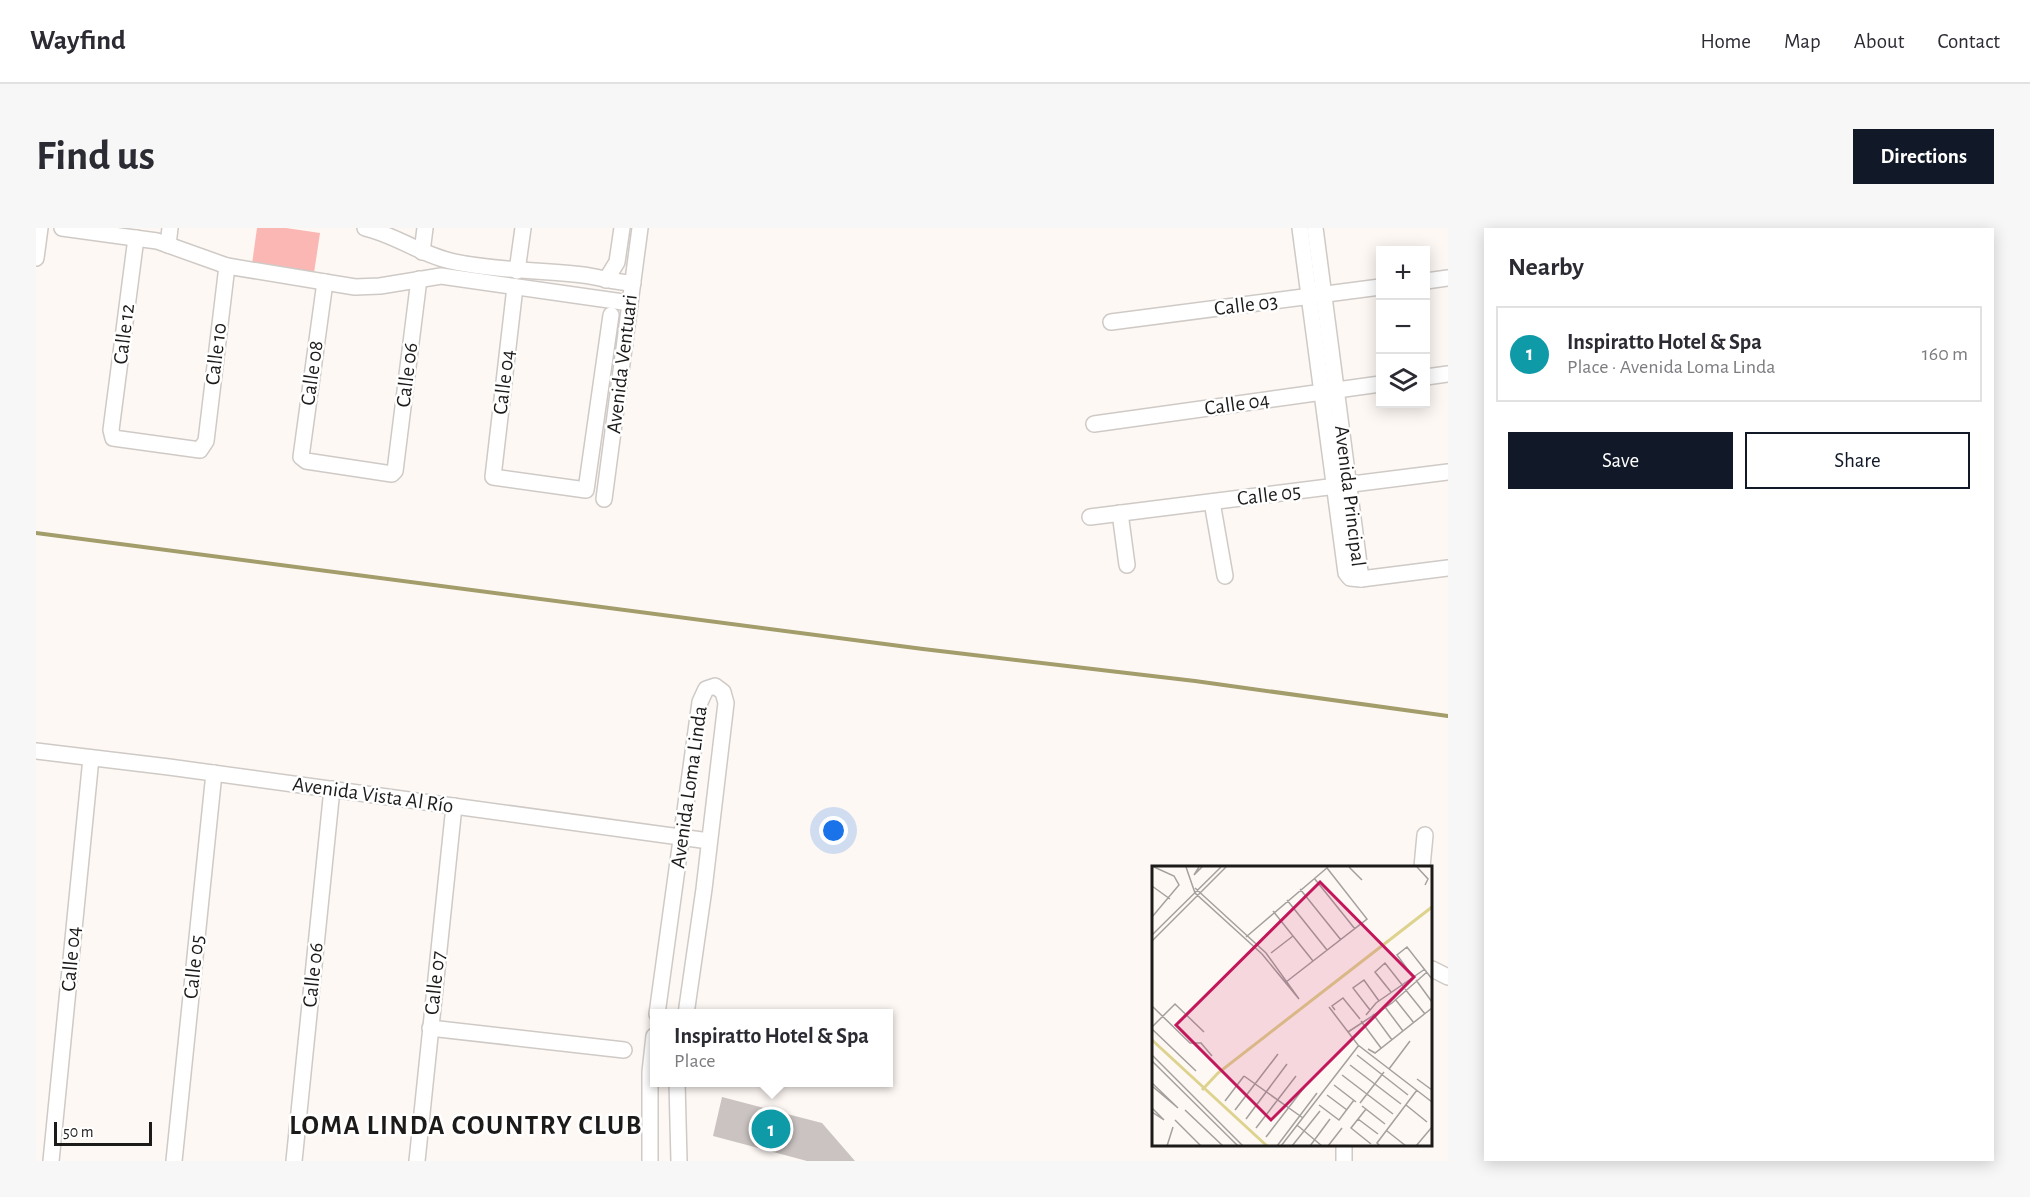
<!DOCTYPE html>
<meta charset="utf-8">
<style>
body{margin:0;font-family:"Alegreya Sans",sans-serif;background:#f7f7f7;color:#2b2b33}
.controls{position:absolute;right:18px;top:18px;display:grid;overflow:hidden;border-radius:0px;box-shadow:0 3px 15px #0003}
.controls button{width:54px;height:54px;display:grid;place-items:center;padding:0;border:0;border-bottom:2px solid #e1e1e2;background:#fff;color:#2b2b33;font:30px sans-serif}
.scale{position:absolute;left:18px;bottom:15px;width:98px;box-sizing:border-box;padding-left:6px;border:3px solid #1d1b1a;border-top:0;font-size:16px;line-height:21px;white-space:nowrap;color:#1d1b1a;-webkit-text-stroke:4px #fff;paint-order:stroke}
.you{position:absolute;left:798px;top:603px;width:21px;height:21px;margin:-15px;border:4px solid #fff;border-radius:50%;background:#1a73e8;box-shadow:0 0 0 9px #1a73e833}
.badge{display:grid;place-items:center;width:39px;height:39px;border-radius:50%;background:#111827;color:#fff;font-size:20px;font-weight:700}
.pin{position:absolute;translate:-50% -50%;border:3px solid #fff;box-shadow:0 2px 6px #0006}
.popup{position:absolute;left:614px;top:781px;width:243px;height:78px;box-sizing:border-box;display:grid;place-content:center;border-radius:0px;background:#fff;filter:drop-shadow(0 2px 4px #0005);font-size:20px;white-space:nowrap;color:#7c7c81}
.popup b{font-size:22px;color:#2b2b33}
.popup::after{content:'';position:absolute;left:50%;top:100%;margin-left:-12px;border:12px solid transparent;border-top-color:#fff}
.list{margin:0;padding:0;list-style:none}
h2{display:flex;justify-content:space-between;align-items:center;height:78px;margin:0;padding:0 24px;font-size:26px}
h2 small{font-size:20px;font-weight:400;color:#7c7c81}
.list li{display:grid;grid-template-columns:39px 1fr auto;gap:18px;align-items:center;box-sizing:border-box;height:96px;margin:0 12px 12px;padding:0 12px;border:2px solid #e1e1e2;border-radius:0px}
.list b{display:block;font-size:22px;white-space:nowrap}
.list p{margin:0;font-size:20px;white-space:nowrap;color:#7c7c81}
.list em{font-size:20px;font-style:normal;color:#7c7c81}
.actions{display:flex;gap:12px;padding:18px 24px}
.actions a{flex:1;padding:14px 0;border:2px solid #111827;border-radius:0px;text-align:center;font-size:21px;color:#111827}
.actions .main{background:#111827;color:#fff}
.icon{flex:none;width:33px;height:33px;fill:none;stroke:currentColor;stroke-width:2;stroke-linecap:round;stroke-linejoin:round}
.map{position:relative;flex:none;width:1412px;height:933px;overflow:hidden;border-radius:0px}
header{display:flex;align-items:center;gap:36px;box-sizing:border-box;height:84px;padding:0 30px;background:#fff;border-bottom:2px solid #e1e1e2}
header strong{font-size:28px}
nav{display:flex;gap:33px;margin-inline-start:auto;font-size:21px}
.intro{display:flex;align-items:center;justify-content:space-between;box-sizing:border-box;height:144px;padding:0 36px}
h1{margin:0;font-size:42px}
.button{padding:15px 27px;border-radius:0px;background:#111827;color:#fff;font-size:21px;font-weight:700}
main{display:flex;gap:36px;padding:0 36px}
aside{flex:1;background:#fff;border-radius:0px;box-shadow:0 3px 15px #0003}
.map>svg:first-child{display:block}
.green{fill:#fab7b3}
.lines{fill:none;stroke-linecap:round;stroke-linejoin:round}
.stream{stroke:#a39c6b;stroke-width:4}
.building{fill:#cac3c1}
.minor-casing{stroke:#cfcac6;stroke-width:18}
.minor{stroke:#fff;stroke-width:15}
.labels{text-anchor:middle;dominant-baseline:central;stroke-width:5;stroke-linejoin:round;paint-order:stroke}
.street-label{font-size:21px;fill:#1d1b1a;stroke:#fff}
.district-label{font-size:27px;font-weight:bold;letter-spacing:1.5px;fill:#1d1b1a;stroke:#fff}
.inset-river{fill:none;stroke:#ddd38e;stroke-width:3}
.inset-road{fill:none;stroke:#a4a09d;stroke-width:1.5}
.view{fill:#c2185b;fill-opacity:0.15;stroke:#c2185b;stroke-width:3}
.inset-edge{fill:none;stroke:#1d1b1a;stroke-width:3}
</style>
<header>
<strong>Wayfind</strong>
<nav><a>Home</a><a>Map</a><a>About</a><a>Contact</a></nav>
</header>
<div class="intro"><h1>Find us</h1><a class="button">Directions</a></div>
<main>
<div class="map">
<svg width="1412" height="933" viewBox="0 0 1412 933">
<rect width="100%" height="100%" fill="#fef8f4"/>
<path class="green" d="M221,0H250L284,5L278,45L216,36Z"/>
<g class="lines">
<path class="stream" d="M0,305L887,421L1159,453L1412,488"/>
</g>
<path class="building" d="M686,869L786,895L819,933H771L677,908Z"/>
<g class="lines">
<defs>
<g id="minor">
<path d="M26,0L121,13L191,38L319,59L344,58L405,48L594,75"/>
<path d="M329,0C360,7 387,28 419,34C461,43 504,42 547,47C564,49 580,55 597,55"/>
<path d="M1264,0L1310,345L1314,350L1325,351L1412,340"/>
<path d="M1279,0L1325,351"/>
<path d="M100,10L75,202L77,210L164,222L170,213L191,38"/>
<path d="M132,17L134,0"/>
<path d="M386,24L389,0"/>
<path d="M0,30L4,0"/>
<path d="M481,43L487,0"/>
<path d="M570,52L581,34L586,0"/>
<path d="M1390,53L1412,50"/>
<path d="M289,54L265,229L270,233L356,246L359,243L383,51"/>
<path d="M479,59L457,249L550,262L575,87"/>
<path d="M1075,94L1344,59"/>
<path d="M1390,149L1412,146"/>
<path d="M1058,196L1344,156"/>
<path d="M568,271L604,0"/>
<path d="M1176,274L1189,348"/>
<path d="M1084,285L1091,337"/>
<path d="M1054,289L1412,244"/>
<path d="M0,523L133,539L673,613"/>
<path d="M1386,639L1389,607"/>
<path d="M1396,741L1412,749"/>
<path d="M621,786L664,474L670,461L679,458L687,464L690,475L668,661L650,786"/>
<path d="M394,800L588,822"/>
<path d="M641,854L643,933"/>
<path d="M1308,916V933"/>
<path d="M15,933L55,530"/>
<path d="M138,933L178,545"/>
<path d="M258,933L296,561"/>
<path d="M381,933L418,578"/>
<path d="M614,933V844L618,808"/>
</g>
</defs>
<use href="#minor" class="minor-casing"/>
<use href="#minor" class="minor"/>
</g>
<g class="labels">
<g class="street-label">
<text transform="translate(1210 77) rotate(-7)">Calle 03</text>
<text transform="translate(88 106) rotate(-83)">Calle 12</text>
<text transform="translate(180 126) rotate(-83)">Calle 10</text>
<text transform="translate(586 136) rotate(-83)">Avenida Ventuari</text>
<text transform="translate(276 145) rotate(-82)">Calle 08</text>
<text transform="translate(371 147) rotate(-83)">Calle 06</text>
<text transform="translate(468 154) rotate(-83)">Calle 04</text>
<text transform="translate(1201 176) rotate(-8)">Calle 04</text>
<text transform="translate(1233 267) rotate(-7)">Calle 05</text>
<text transform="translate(1314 268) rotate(83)">Avenida Principal</text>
<text transform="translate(653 559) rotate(-82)">Avenida Loma Linda</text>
<text transform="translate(337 567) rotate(8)">Avenida Vista Al Río</text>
<text transform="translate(35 731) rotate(-85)">Calle 04</text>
<text transform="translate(158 739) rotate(-84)">Calle 05</text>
<text transform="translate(277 747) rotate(-84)">Calle 06</text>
<text transform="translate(399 755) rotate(-84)">Calle 07</text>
</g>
<g class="district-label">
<text x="430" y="897">LOMA LINDA COUNTRY CLUB</text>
</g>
</g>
<g transform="translate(1116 638)">
<rect width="280" height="280" fill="#fef8f4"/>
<path class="inset-river" d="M0,174L115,280M50,224L66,207L280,41"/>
<path class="inset-road" d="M34,1L43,27L110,88L147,133L114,87L43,22M47,1L42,9L50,1M197,1L210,14M265,1L276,13L273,19M162,12L203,63M0,20L18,33M148,23L189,74M135,34L175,84M121,45L161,95M0,51L27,19L22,10L2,1M0,69L69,1M94,71L176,1M0,75L74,1M119,87L141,70M262,112L245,89L255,81L280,113M264,114L280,136M134,116L215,53L175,2M253,123L273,148M239,126L223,106L233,97L251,120M243,133L262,157M0,140L38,177H49L60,190M177,141L206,179L280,236M233,141L251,165M183,144L180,140L191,132L208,153M218,144L201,122L212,114L227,135M221,148L240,174M214,149L224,137L273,103M209,155L229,182M0,161L23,138L52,166M0,163L44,205M196,166L240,137L275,106M216,183L223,187L280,142M0,189L91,280M205,189L256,229M0,195L86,280M198,199L249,238M237,203L258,175M190,209L241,248M92,210L151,252M265,213L280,224M0,217L26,242L0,220M182,219L204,236M175,229L195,244M73,235L92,210M208,237L232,206M167,239L187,254L202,234M254,239L275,256M210,240L233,258M0,242L12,254L0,246M214,243L199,262L219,278M33,244L71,280M83,244L126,188M94,253L135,198M206,253L226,268M23,254L49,280M145,259L170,280M104,262L144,210M235,265L254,280M114,271L154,219M15,280L21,261M125,280L165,227M129,280L207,179M140,280L168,245M158,280L178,253M176,280L190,262M228,280L225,277L265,224M264,280L280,261"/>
<path class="view" d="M168,16L262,111L119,254L24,159Z"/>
<rect width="280" height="280" class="inset-edge"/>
</g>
</svg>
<div class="controls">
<button>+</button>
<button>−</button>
<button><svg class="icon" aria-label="layers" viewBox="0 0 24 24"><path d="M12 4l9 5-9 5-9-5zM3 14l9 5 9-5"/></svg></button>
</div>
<div class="scale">50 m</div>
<div class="you"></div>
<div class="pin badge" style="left:735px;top:901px;background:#0f9aa8">1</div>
<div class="popup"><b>Inspiratto Hotel &amp; Spa</b>Place</div>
</div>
<aside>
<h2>Nearby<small></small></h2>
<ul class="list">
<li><span class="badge" style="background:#0f9aa8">1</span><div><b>Inspiratto Hotel &amp; Spa</b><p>Place · Avenida Loma Linda</p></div><em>160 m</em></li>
</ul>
<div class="actions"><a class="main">Save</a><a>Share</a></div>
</aside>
</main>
